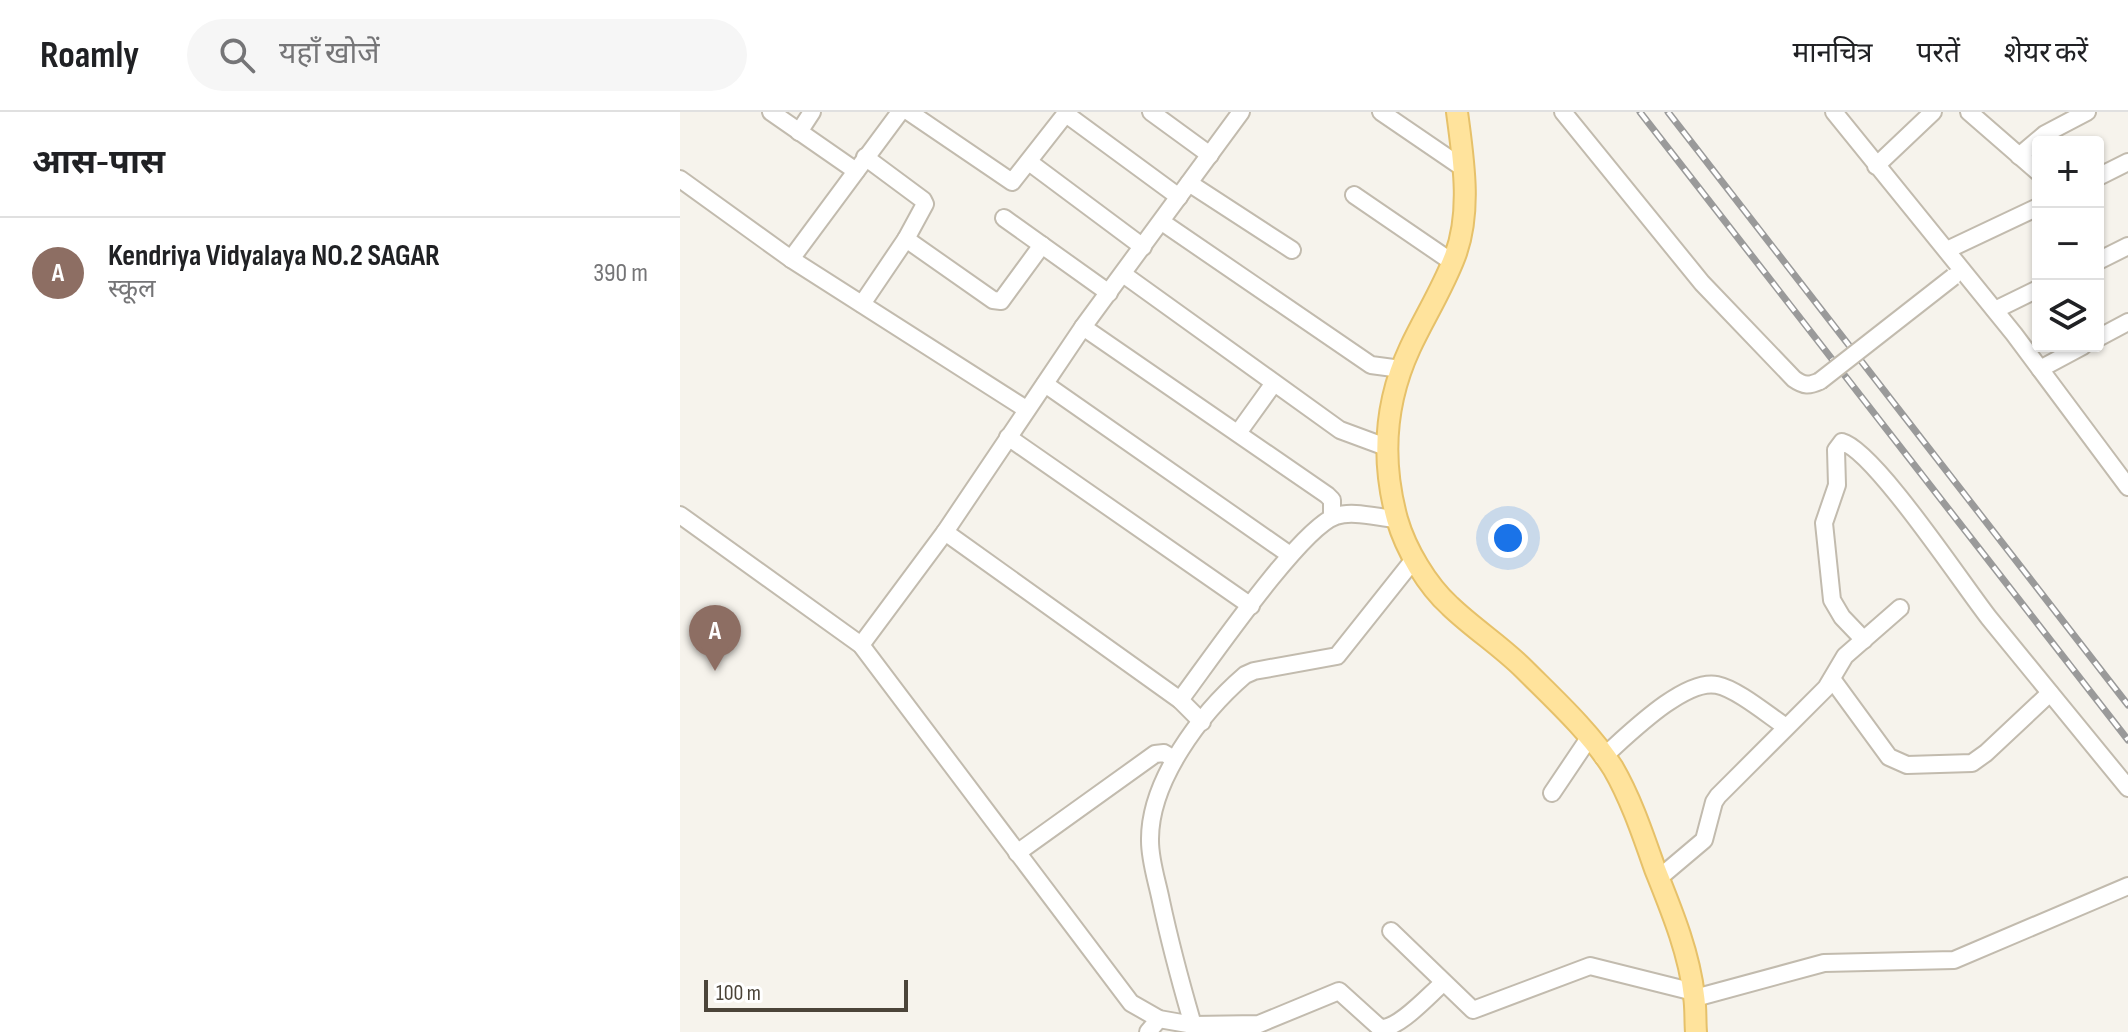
<!DOCTYPE html>
<html lang="hi">
<meta charset="utf-8">
<style>
body{margin:0;font-family:"Sofia Sans Condensed","Noto Sans Devanagari",sans-serif;background:#f6f6f6;color:#202124}
.controls{position:absolute;right:24px;top:24px;display:grid;overflow:hidden;border-radius:8px;box-shadow:0 2px 6px #0004}
.controls button{width:72px;height:72px;display:grid;place-items:center;padding:0;border:0;border-bottom:2px solid #e0e0e0;background:#fff;color:#202124;font:40px sans-serif}
.scale{position:absolute;left:24px;bottom:20px;width:204px;box-sizing:border-box;padding-left:8px;border:4px solid #4b4439;border-top:0;font-size:22px;line-height:28px;white-space:nowrap;color:#4b4439;-webkit-text-stroke:6px #fff;paint-order:stroke}
.you{position:absolute;left:828px;top:426px;width:28px;height:28px;margin:-20px;border:6px solid #fff;border-radius:50%;background:#1a73e8;box-shadow:0 0 0 12px #1a73e833}
.badge{display:grid;place-items:center;width:52px;height:52px;border-radius:50%;background:#1a73e8;color:#fff;font-size:26px;font-weight:700}
.pin{position:absolute;translate:-50% -66px;filter:drop-shadow(0 2px 4px #0008)}
.pin::after{content:'';position:absolute;top:42px;width:28px;height:24px;background:inherit;clip-path:polygon(0 0,100% 0,50% 100%)}
.list{margin:0;padding:0;list-style:none}
h2{display:flex;justify-content:space-between;align-items:center;height:104px;margin:0;padding:0 32px;font-size:34px}
h2 small{font-size:26px;font-weight:400;color:#757577}
.list li{display:grid;grid-template-columns:52px 1fr auto;gap:24px;align-items:center;box-sizing:border-box;height:112px;padding:0 32px;border-top:2px solid #e0e0e0}
.list b{display:block;font-size:30px;white-space:nowrap}
.list p{margin:0;font-size:26px;white-space:nowrap;color:#757577}
.list em{font-size:26px;font-style:normal;color:#757577}
.icon{flex:none;width:44px;height:44px;fill:none;stroke:currentColor;stroke-width:2;stroke-linecap:round;stroke-linejoin:round}
.map{position:relative;flex:none;width:1448px;height:920px;overflow:hidden}
header{display:flex;align-items:center;gap:48px;box-sizing:border-box;height:112px;padding:0 40px;background:#fff;border-bottom:2px solid #e0e0e0}
header strong{font-size:38px}
nav{display:flex;gap:44px;margin-inline-start:auto;font-size:28px}
.search{width:560px;height:72px;background:#f6f6f6;display:flex;align-items:center;gap:20px;box-sizing:border-box;padding:0 28px;border-radius:44px;color:#757577;font-size:30px}
main{display:flex}
aside{flex:1;background:#fff}
.map>svg:first-child{display:block}
.lines{fill:none;stroke-linecap:round;stroke-linejoin:round}
.minor-casing{stroke:#c2bbae;stroke-width:20}
.major-casing{stroke:#e6c16a;stroke-width:24}
.minor{stroke:#fff;stroke-width:16}
.major{stroke:#ffe39c;stroke-width:20}
.rail-casing{stroke:#9a9a9a;stroke-width:7}
.rail{stroke:#fff;stroke-width:4;stroke-dasharray:12;stroke-linecap:butt}
.minor-bridge-casing{stroke:#c2bbae;stroke-width:20;stroke-linecap:butt}
.minor-bridge{stroke:#fff;stroke-width:16}
</style>
<header>
<strong>Roamly</strong>
<div class="search"><svg class="icon" aria-label="search" viewBox="0 0 24 24"><circle cx="10" cy="10" r="6"/><path d="M15 15l6 6"/></svg>यहाँ खोजें</div>
<nav><a>मानचित्र</a><a>परतें</a><a>शेयर करें</a></nav>
</header>
<main>
<aside>
<h2>आस-पास<small></small></h2>
<ul class="list">
<li><span class="badge" style="background:#8d6e63">A</span><div><b>Kendriya Vidyalaya NO.2 SAGAR</b><p>स्कूल</p></div><em>390 m</em></li>
</ul>
</aside>
<div class="map">
<svg width="1448" height="920" viewBox="0 0 1448 920">
<rect width="100%" height="100%" fill="#f6f3ec"/>
<g class="lines">
<defs>
<g id="minor">
<path d="M91,0L176,59"/>
<path d="M229,0L332,70L387,0"/>
<path d="M471,0L530,43"/>
<path d="M701,0L783,56"/>
<path d="M883,0L1022,171L1114,267C1124,274 1129,274 1140,269"/>
<path d="M1154,0L1334,222L1448,375"/>
<path d="M1289,0L1358,60"/>
<path d="M386,2L499,85"/>
<path d="M119,20L132,0"/>
<path d="M1339,44L1365,22L1407,0"/>
<path d="M349,50L463,135"/>
<path d="M1196,54L1253,0"/>
<path d="M1418,65L1448,50"/>
<path d="M0,67L111,147L346,297"/>
<path d="M509,71L612,138"/>
<path d="M674,83L772,150"/>
<path d="M324,106L429,181"/>
<path d="M482,110L691,253L721,257"/>
<path d="M226,127L313,188L321,189L362,133"/>
<path d="M1267,138L1358,95"/>
<path d="M111,147L220,0"/>
<path d="M1418,149L1448,134"/>
<path d="M443,162L660,318L706,335"/>
<path d="M182,192L226,127L245,92L243,88L185,45"/>
<path d="M1315,198L1358,177"/>
<path d="M403,215L647,383L652,388V405"/>
<path d="M1418,226L1448,210"/>
<path d="M1360,257L1403,234"/>
<path d="M365,272L610,443"/>
<path d="M558,321L594,271"/>
<path d="M328,325L571,494"/>
<path d="M0,403L181,533L451,891L479,907L513,913L579,912L659,879L700,916C718,918 749,883 763,871"/>
<path d="M265,420L500,588L522,610"/>
<path d="M1184,528L1162,505L1152,488L1144,411L1157,373L1156,338L1162,330C1194,338 1283,473 1309,506C1355,563 1402,619 1448,676"/>
<path d="M181,533L265,420L403,215L561,0"/>
<path d="M1152,567L1209,645L1227,653L1292,651L1306,641L1370,581"/>
<path d="M500,588C528,551 620,416 656,404C673,398 699,406 717,407"/>
<path d="M923,645C947,624 1004,566 1037,573C1057,577 1088,603 1106,615"/>
<path d="M872,681L909,626"/>
<path d="M337,741L475,642L484,641L494,647"/>
<path d="M979,766L1024,728L1034,690L1038,684L1146,576L1165,544L1220,496"/>
<path d="M711,819L793,898L910,854L1014,880"/>
<path d="M1015,886L1144,851L1274,848L1448,774"/>
<path d="M513,913C501,872 490,831 481,789C477,769 470,749 470,729C469,669 521,601 565,563L574,559L657,544L735,446"/>
<path d="M468,920L479,907"/>
</g>
<path id="major" d="M777,0C783,46 792,99 775,144C763,176 744,206 730,236C704,292 701,348 717,407C726,438 747,473 770,494C794,517 821,534 844,557C874,587 910,620 933,656C951,687 963,723 975,757C991,797 1009,840 1014,884C1016,896 1015,908 1016,920"/>
</defs>
<use href="#minor" class="minor-casing"/>
<use href="#major" class="major-casing"/>
<use href="#minor" class="minor"/>
<use href="#major" class="major"/>
<defs>
<g id="rail">
<path d="M960,0L1448,628"/>
<path d="M988,0L1448,593"/>
</g>
</defs>
<use href="#rail" class="rail-casing"/>
<use href="#rail" class="rail"/>
<defs>
<path id="minor-bridge" d="M1140,269L1273,165"/>
</defs>
<use href="#minor-bridge" class="minor-bridge-casing"/>
<use href="#minor-bridge" class="minor-bridge"/>
</g>
</svg>
<div class="controls">
<button>+</button>
<button>−</button>
<button><svg class="icon" aria-label="layers" viewBox="0 0 24 24"><path d="M12 4l9 5-9 5-9-5zM3 14l9 5 9-5"/></svg></button>
</div>
<div class="scale">100 m</div>
<div class="you"></div>
<div class="pin badge" style="left:35px;top:559px;background:#8d6e63">A</div>
</div>
</main>
